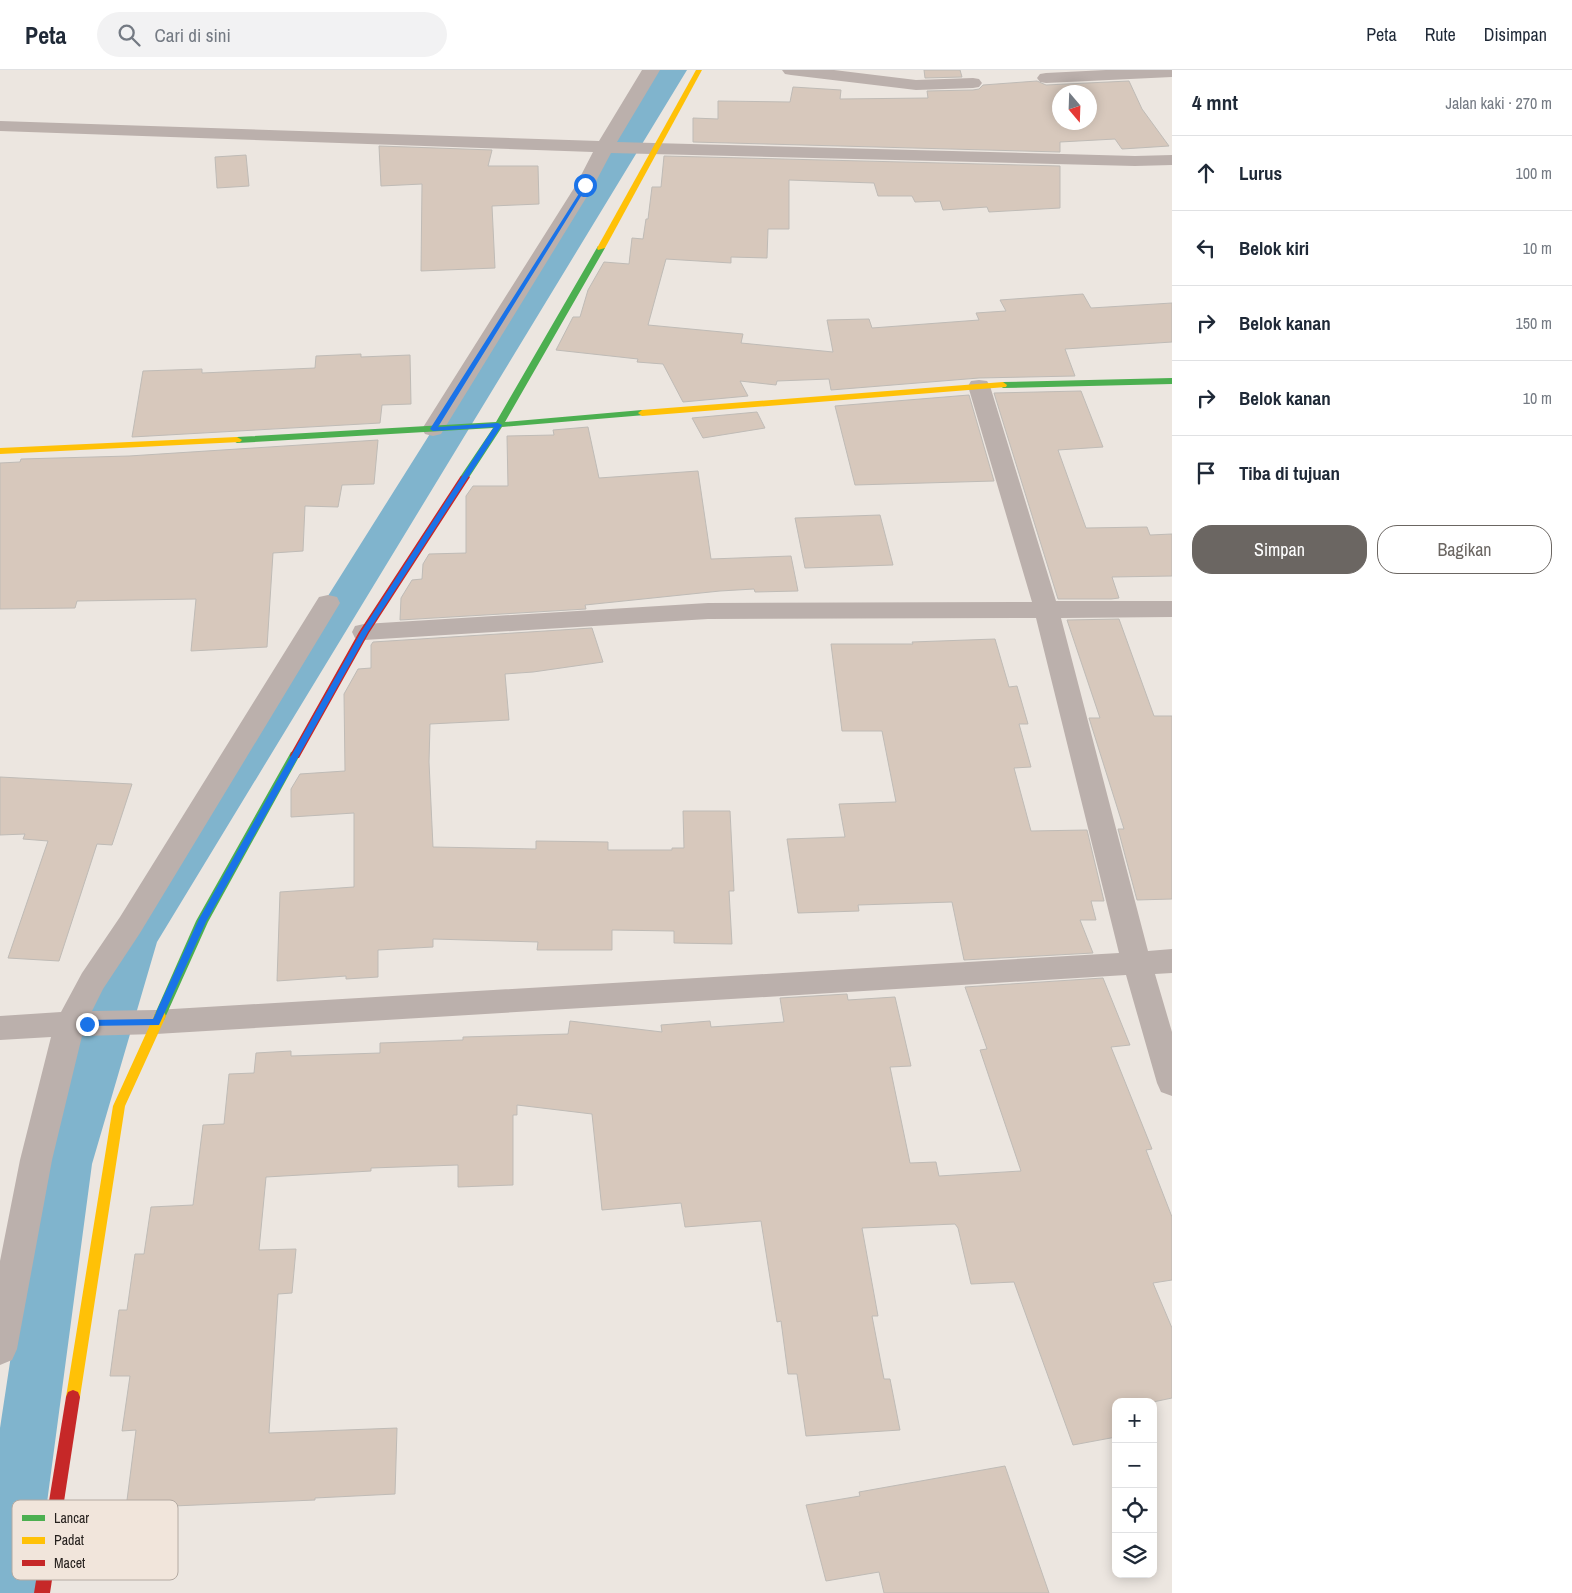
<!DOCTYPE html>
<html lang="id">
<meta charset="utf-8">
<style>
body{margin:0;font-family:"Archivo Narrow",sans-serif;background:#f2f2f3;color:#1f2937}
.controls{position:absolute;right:15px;bottom:15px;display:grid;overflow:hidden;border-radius:10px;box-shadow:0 2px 12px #0003}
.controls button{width:45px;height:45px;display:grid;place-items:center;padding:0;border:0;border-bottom:1px solid #e0e1e3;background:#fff;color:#1f2937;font:25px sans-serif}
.compass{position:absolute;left:1052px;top:15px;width:45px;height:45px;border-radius:50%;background:#fff;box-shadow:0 2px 12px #0003;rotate:161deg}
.stop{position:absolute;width:15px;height:15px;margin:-11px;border:4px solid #1a73e8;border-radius:50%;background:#fff}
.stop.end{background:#1a73e8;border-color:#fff;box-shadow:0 1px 5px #0008}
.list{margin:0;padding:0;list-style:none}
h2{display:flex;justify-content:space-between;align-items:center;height:65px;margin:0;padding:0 20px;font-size:21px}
h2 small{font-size:16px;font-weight:400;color:#747a83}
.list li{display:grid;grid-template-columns:32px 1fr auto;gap:15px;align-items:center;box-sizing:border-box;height:75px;padding:0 20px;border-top:1px solid #e0e1e3}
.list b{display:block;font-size:19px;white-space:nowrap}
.list em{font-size:16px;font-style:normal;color:#747a83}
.actions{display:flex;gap:10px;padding:15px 20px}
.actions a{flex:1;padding:11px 0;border:1px solid #6b6662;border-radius:20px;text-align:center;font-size:18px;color:#6b6662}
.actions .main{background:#6b6662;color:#fff}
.icon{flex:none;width:28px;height:28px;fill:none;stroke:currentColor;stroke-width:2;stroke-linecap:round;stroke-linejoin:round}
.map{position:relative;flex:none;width:1172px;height:1523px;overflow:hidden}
header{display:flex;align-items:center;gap:30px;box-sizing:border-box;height:70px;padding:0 25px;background:#fff;border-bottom:1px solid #e0e1e3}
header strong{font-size:24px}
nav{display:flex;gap:28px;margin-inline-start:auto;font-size:18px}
.search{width:350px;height:45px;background:#f2f2f3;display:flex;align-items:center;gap:12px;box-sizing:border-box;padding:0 18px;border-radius:28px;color:#747a83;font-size:19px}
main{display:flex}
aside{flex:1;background:#fff}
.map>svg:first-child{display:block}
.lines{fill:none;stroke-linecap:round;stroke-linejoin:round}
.canal{fill:#80b4cd;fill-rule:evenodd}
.building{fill:#d7c8bc;stroke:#bfbbb6;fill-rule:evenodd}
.street{fill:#bbb0ac;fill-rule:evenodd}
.fast{fill:#4caf50;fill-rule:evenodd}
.slow{fill:#ffc107;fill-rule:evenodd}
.jam{fill:#c62828;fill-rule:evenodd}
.route{fill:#1a73e8}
.key{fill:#f1e5db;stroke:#b4aaa2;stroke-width:1}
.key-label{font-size:14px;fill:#26211e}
</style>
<header>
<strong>Peta</strong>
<div class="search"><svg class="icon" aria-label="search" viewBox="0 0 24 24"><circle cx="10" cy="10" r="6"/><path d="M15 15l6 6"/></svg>Cari di sini</div>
<nav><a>Peta</a><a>Rute</a><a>Disimpan</a></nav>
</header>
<main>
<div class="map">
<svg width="1172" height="1523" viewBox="0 0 1172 1523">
<rect width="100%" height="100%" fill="#ece6e0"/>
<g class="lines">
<path class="canal" d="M659,0H687L157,872L92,1094L35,1523H0V1358L40,1094L112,869Z"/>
</g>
<g class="building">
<path d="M924,0H960L962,7L925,8Z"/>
<path d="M1037,11L1046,15L1129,11L1142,39L1169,76L1122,79L1115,69L1060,72V82L693,72V48L718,49V31L790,32L793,17L841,20L840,29L928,28L927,21L973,20L979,19L983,15ZM1060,22H1090V52H1060Z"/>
<path d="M379,76L492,80L488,96H538L539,134L492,136L495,198L421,201L422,114L381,116Z"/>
<path d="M246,85L249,116L217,118L215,87Z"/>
<path d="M664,86L1060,96V138L989,142L987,137L943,140L940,131L915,132L912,126H878L874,113L789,110V159H768L767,188L731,187V193L666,189L648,255L743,264L741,273L833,282L827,250L869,249L872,258L979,250L976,243L1006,241L1000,230L1083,224L1091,238L1172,233V272L1065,279L1075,306L979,308L831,320L829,309L777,311L776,315L740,311L748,326L683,332L663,294L637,292L638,289L556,280L573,247H580L588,220L604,192L629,194L632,168L643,169L646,149H648L652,117H661Z"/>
<path d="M361,284V287L410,285L411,334L382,335L380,353L132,367L143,301L202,299V303L315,298L316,286Z"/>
<path d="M1081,321L1103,377L1058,380L1086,458L1147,457L1150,465L1172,464V506L1112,507L1119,528L1111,529H1058L994,323Z"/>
<path d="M969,325L994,411L855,415L835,336Z"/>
<path d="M757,342L765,358L703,368L692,348Z"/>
<path d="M588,357L599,408L698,401L711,489L791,486L798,521L755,522L754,519L720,521L585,535L586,539L400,550L401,528L412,510L422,509L423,494L429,484L466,483V426L473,416H508L507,366L554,365L553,360Z"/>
<path d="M378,370L374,414L342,415L338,437L305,436L303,481L273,483L267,577L191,581L196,529L77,531L75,538L0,539V393L20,392L21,389L129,386Z"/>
<path d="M880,445L893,495L805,498L795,448Z"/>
<path d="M1119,549L1154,646H1172V829L1137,830L1118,759H1124L1089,648H1100L1067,550Z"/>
<path d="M592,558L603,592L533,602L505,604L509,650L430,654L429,692L433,777L536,779V771L608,772V780H672V778H684L683,741H730L734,821H729L732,874L674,873V861L612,860V880H537L538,872L433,869V877L378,880V907L346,909V906L277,911L280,822L354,817V743L291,747V719L300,704L345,701L344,624L358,599L371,598V575L373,572Z"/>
<path d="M995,569L1009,617L1017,616L1028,654H1019L1031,697L1014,698L1031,761L1087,760L1104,831H1091L1096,850H1080L1093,883L964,890L952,832L858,835L859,841L798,843L787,769L845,767L839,734L896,732L882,661H842L831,574H913L912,572Z"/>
<path d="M0,707L132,714L112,775L97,774L59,891L8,888L48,771L23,769L25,764L0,765Z"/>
<path d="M1103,908L1130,975L1111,977L1152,1079L1146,1080L1172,1147V1210L1153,1213L1172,1258V1328L1153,1332H1116V1367L1073,1375L1014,1212L971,1214L958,1158L955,1154L862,1158L878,1246H872L884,1309H890L900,1360L806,1366L797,1304H788L781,1251L777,1252L761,1151L685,1157L681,1133L602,1140L592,1044L517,1035V1045H513V1115L458,1117V1095L371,1098V1101L266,1107L259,1180L296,1179L292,1223L278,1224L269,1363L397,1358L395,1424L315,1428V1430L126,1438L136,1360L122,1361L130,1306H110L119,1240H127L135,1184H144L151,1137L193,1135L203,1055L224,1054L229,1004L254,1003L256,983L291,981V986L380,983V973L463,970V967L568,964L570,951L662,962L661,955L710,951L711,957L784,952L780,928L847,924L848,930L895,927L911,996L890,997L910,1093L936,1092L939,1106L1021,1101L980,980L987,979L965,917Z"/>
<path d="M1005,1396L1049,1523H884L879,1502L826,1511L806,1435L860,1426L859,1422Z"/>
</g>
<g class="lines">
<g class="street">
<path d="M642,0H660L617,72L1135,86L1172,85V95L1135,96L611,83L594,115L444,359L441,364L433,366L425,364L422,359L576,115L593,82L0,61V51L599,71Z"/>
<path d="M782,0H834L916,10L973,8L979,9L982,13L979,17L973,18L916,20L791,5L785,4Z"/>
<path d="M1106,0H1172V7L1046,13L1040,12L1037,8L1040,4L1046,3Z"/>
<path d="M979,310L987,311L990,316L1056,531H1172V547L1061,548L1148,881L1172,879V903L1155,904L1172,962V1026L1161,1022L1157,1013L1126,905L156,964L82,966L52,1090L17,1279L12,1290L0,1295V1191L20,1090L51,967L0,970V946L61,942L82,903L120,847L319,527L328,525L337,527L340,533L140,863L103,919L92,941L156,940L1119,883L1036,548L708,549L364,570L355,568L352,562L355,556L364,554L708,533L1032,532L968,316L971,311Z"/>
</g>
<g class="fast">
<path d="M598,176L605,178L505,352L642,340L646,343L645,345L502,357L468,409L465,410L460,407L493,358L237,373L232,370L237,367L496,352Z"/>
<path d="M1172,308V314L1003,318L999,315L1003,312Z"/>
<path d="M295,681L300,685L208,852L164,950L160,951L156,950L154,946L196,851L291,682Z"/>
</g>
<g class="slow">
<path d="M696,0H702L605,178L598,180L597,178Z"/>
<path d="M1003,312L1007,315L1006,317L642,346L638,343L642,340Z"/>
<path d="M237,367L242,370L240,372L0,384V378Z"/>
<path d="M160,941L164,942L166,946L125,1036L80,1327L78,1332L73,1334L68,1332L66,1327L113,1036L154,946L156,942Z"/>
</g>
<g class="jam">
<path d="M465,404L470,407L369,563L299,688H291L290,685L359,562L460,407Z"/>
<path d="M73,1320L78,1322L80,1327L50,1523H34L66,1327L68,1322Z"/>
</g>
</g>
<path class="route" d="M585,114L588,115L438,357L498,353L502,355L368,562L206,852L159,955L83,956V951L87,950L153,949L199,849L361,562L494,357L433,361L430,359Z"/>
<rect x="12" y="1430" width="166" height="80" rx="8" class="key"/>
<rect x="22" y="1445" width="23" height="6" fill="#4caf50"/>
<rect x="22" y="1467" width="23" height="7" fill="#ffc107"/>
<rect x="22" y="1490" width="23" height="6" fill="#c62828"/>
<g class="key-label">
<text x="54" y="1453">Lancar</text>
<text x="54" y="1475">Padat</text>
<text x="54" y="1498">Macet</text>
</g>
</svg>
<div class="controls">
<button>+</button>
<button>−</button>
<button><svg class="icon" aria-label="locate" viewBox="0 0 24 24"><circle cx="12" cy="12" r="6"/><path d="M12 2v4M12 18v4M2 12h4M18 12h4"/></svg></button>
<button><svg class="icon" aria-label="layers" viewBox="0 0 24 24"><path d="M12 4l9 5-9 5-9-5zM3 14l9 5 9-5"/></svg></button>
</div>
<svg class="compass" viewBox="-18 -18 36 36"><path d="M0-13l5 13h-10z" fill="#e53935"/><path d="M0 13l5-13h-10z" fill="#747a83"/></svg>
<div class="stop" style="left:585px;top:115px"></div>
<div class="stop end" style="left:87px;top:954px"></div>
</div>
<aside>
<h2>4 mnt<small>Jalan kaki · 270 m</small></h2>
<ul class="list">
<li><svg class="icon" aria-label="ahead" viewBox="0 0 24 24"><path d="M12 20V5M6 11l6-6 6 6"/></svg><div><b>Lurus</b></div><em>100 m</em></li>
<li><svg class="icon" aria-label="left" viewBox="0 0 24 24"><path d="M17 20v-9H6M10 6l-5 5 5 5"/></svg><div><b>Belok kiri</b></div><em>10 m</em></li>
<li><svg class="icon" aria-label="right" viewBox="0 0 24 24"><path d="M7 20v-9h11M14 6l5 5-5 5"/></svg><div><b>Belok kanan</b></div><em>150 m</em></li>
<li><svg class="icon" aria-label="right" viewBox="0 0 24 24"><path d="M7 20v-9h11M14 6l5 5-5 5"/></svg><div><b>Belok kanan</b></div><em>10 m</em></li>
<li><svg class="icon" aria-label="arrive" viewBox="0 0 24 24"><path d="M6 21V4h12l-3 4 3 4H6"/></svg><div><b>Tiba di tujuan</b></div></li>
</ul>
<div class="actions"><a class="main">Simpan</a><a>Bagikan</a></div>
</aside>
</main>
